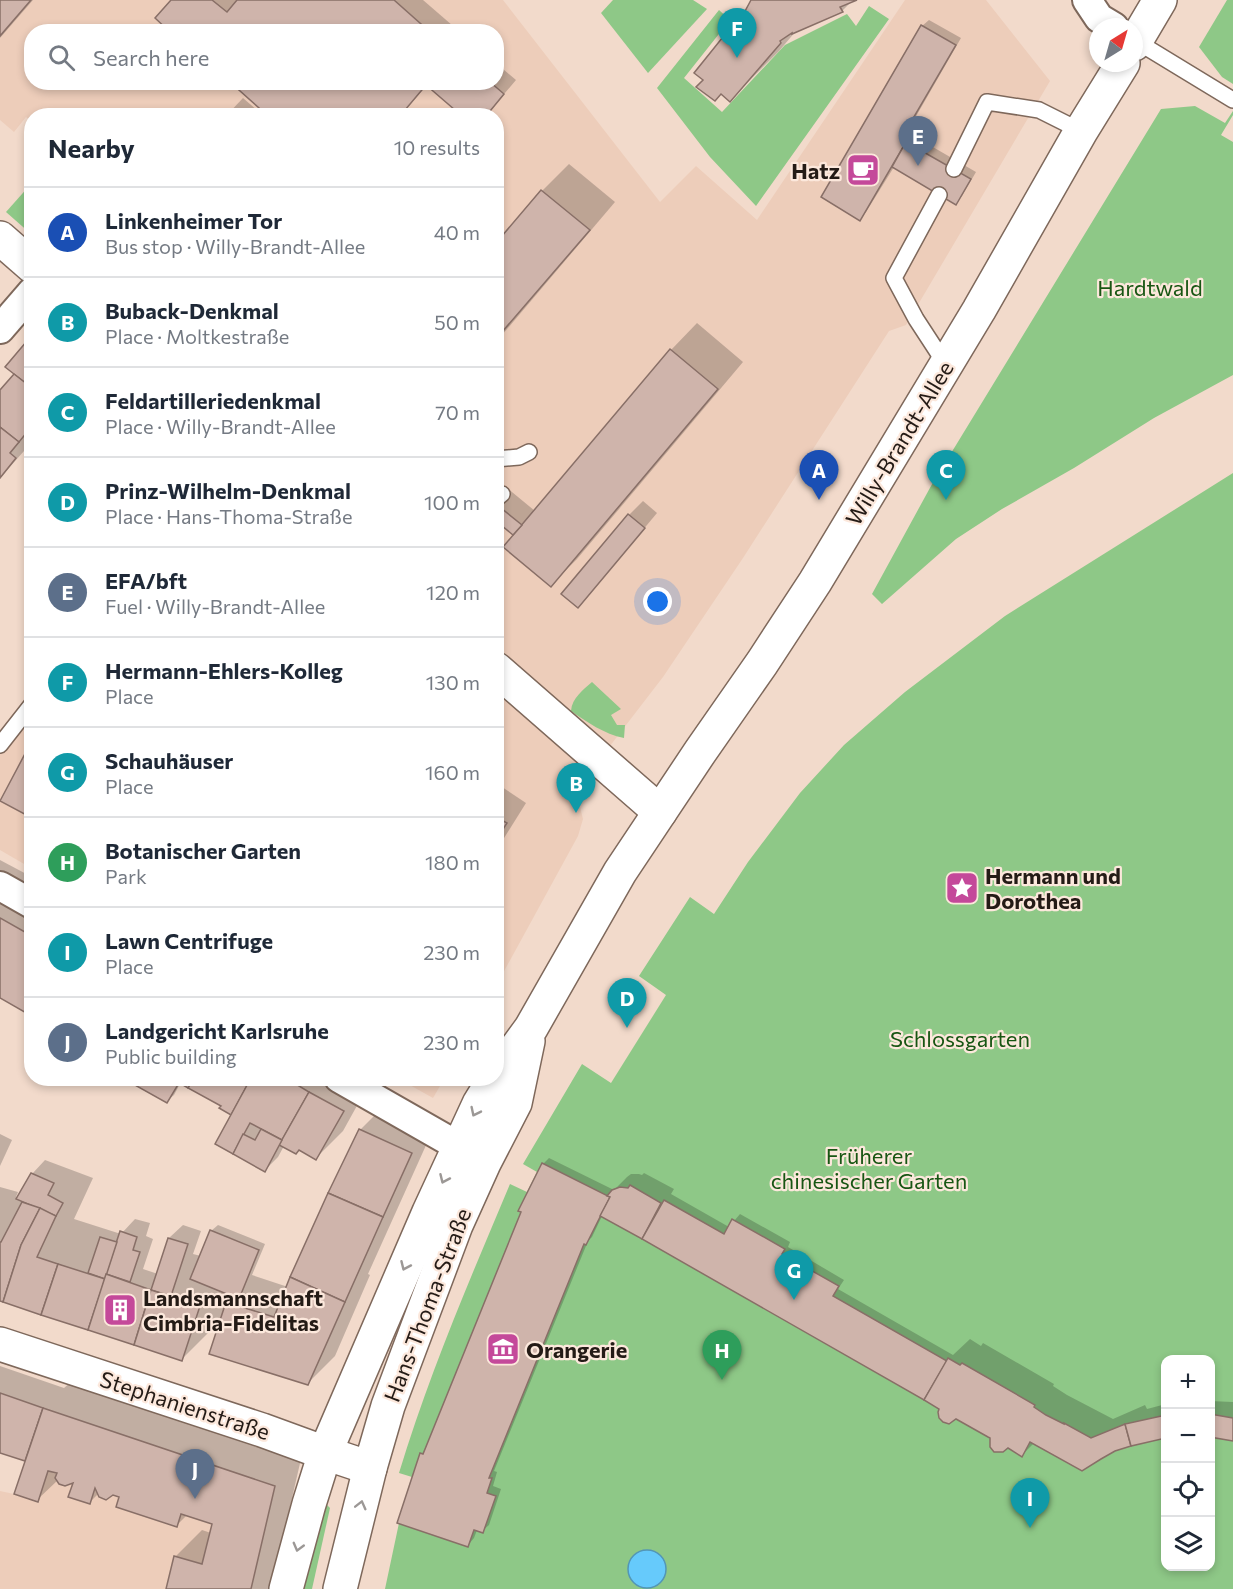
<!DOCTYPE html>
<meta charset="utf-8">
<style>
body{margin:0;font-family:Commissioner,sans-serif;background:#f2f2f3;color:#1f2937}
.controls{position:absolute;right:18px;bottom:18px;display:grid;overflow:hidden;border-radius:12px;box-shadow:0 3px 9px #0003}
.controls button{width:54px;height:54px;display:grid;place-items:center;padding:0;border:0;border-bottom:2px solid #e0e1e3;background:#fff;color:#1f2937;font:30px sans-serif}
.compass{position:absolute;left:1089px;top:18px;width:54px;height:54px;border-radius:50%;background:#fff;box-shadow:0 3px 9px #0003;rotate:37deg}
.you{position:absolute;left:658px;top:602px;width:21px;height:21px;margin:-15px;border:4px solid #fff;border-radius:50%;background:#1a73e8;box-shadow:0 0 0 9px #1a73e833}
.badge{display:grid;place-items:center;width:39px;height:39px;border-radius:50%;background:#b45309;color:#fff;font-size:20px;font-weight:700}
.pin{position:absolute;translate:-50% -50px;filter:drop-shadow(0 2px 3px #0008)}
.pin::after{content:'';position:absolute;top:32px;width:21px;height:18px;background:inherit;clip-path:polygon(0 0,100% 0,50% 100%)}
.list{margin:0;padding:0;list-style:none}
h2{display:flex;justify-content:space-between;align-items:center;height:78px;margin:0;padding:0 24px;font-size:26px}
h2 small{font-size:20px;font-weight:400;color:#747a83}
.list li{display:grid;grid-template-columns:39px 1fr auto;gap:18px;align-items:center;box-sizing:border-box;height:90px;padding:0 24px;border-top:2px solid #e0e1e3}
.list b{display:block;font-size:22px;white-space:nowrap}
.list p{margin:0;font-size:20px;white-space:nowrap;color:#747a83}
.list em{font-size:20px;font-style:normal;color:#747a83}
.icon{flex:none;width:33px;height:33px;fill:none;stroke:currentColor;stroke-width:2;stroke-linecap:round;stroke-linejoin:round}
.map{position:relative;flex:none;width:1233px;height:1589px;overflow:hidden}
.search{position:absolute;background:#fff;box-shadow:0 3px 9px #0003;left:24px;top:24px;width:480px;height:66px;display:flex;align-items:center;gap:15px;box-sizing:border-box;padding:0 21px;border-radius:24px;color:#747a83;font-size:22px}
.panel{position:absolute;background:#fff;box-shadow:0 3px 9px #0003;left:24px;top:108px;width:480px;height:978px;border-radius:24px}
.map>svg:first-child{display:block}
.built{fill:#edcdba;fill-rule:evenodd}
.green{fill:#8ec887;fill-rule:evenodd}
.water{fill:#66cafb;stroke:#5296b6;stroke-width:1.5}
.shadow{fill:#0003;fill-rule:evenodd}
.building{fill:#cfb4ab;stroke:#886f67;stroke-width:1.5}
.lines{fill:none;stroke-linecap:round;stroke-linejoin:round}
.service-casing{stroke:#7e685b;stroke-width:18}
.minor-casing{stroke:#7e685b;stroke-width:32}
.secondary-casing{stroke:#7e685b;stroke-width:36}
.service{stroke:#fff;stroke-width:15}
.minor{stroke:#fff;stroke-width:28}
.secondary{stroke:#fff;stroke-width:33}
.oneway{stroke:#9c9896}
.labels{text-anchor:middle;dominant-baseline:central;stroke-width:4.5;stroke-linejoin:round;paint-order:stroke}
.poi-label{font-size:22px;font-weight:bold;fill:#241b16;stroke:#fce8dc;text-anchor:start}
.park-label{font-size:22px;fill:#185613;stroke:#fce8dc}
.street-label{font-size:22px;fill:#241b16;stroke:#fce8dc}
</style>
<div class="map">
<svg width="1233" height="1589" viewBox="0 0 1233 1589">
<rect width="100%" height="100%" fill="#f2dacb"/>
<g class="built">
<path d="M0,0H503L660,202L696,166L757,220L905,0H986L1050,81L906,325L889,331L743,558L663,677L573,794L580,807L583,819L578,836L497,984L496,116H32L31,121L26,117L14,132L0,120ZM32,32H496V82H32Z"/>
<path d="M31,691V868L0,850V731Z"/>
<path d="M399,1079H444L433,1098Z"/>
<path d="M43,1408L275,1486L251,1589H0V1491L14,1494Z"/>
</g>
<g class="green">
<path d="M613,0H693L707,9L648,73L601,13Z"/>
<path d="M1227,0H1233V84L1222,77L1199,47Z"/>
<path d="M869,6L889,19L756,206L710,157L657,88L719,10L730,20L684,78L722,112L785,45L847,14L856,26Z"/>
<path d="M1195,106L1225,123L1233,111V115L1221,135L1233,142V375L1154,418L1074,468L1002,509L956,539L882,604L872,594L931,486L1161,109Z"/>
<path d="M30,185L32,187L31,234L6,212Z"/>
<path d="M1233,473V1589H385L399,1523H397L412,1477L399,1473C429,1374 470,1279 510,1184L527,1192L537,1172L523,1164L582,1064L611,1083L666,995L639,976L690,897L714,914L748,862L800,793L844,745L905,692L1005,616ZM1166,1360H1210V1566H1166Z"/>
<path d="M592,682L621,709L611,715L617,725H625L624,738C604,734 587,722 571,711C572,698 583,690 592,682Z"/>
<path d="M327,1505L330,1508L312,1589H303L325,1506Z"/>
</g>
<circle class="water" cx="647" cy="1569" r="19"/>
<g class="shadow">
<path d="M0,0H33L0,38Z"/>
<path d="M173,0H423L460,32H172Z"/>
<path d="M753,0H853L842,11L796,31L779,51L730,100L705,80Z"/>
<path d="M929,20L961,38L907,132L976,172L962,196L956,203L894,167L866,212L860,219L922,26Z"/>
<path d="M496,63L516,80L489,112L428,84L400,116L232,82H496Z"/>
<path d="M243,98L264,116H226Z"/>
<path d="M569,164L615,202L496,342V246L542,191Z"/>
<path d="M697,323L743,362L577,559L551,585L520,529L496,519V479L535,511L671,350Z"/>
<path d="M32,337V429L29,432L32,434V442L0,478V393L16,374Z"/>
<path d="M643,501L657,513L591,592L563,593L629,515Z"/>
<path d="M496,783L526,803L496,851Z"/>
<path d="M0,860L32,877V1014L0,996Z"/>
<path d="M138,1078H360L369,1084L343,1131L316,1158L300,1149L284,1146L278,1157L265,1170L217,1144L236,1109L223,1105L181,1082L174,1095L167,1101Z"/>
<path d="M381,1109L432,1132L368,1274L370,1275L335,1356L308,1383L222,1319L182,1359L0,1299V1187L18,1192L16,1197L19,1198L32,1174L45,1160L93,1178L74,1219L121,1234L135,1219L150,1223L146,1236L153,1239L143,1269L158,1274L169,1238L183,1225L201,1231L193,1254L201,1256L211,1231L218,1225L265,1244L252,1275L288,1287L360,1130ZM229,1293L234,1296L225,1305Z"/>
<path d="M0,1134L12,1140L0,1166Z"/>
<path d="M549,1158L614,1190L627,1177L631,1174H639L642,1175L644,1173L674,1189L671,1194L729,1227L740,1214L790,1242L788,1247L844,1280L838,1289L953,1355L970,1339L981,1346L983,1343L1054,1384L1053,1386L1067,1395L1113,1419L1145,1405L1147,1409L1166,1404V1437L1034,1443L1022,1455L602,1216L592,1237L588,1241L494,1471L497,1472L493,1486L501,1489L489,1525L482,1531L477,1530L474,1538L468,1545L421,1454L427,1449L543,1164Z"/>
<path d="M0,1366L64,1388L71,1382L301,1459L271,1589H168L175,1557L202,1530L211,1533L213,1523L188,1514L177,1525L113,1494L99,1493L89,1503L75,1480H58L37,1500L28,1456L24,1460L0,1452Z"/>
<path d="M1210,1401L1233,1402V1439L1210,1436Z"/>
</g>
<g class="building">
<path d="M0,0H31L0,36Z"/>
<path d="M171,0H212L227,12L237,0H394L430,32H170L155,18Z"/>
<path d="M751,0H857L840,7L843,12L792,34V33L780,41L781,43L730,102L721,94L715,101L696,87L703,80L694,73L743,12L744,13Z"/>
<path d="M921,25L956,45L901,139L906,142L860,221L821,197Z"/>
<path d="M230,82H490L504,94L486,116H462L426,85L400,116H268Z"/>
<path d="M906,142L971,179L956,205L892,167Z"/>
<path d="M541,190L590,230L496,339V243Z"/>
<path d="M32,335V388L5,367Z"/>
<path d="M670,349L718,389L551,587L503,547Z"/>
<path d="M14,374L32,388V426L19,442L0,427V390Z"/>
<path d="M0,427L19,442L10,453L16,458L0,478Z"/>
<path d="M496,504L522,525L513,535L496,521Z"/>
<path d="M628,514L645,528L578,608L561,594Z"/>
<path d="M27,750L32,752V818L0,801Z"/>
<path d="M496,817L507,823L496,840Z"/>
<path d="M0,918L32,936V1007L28,1014L0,998Z"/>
<path d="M136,1078H171L179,1083L167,1103L133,1084Z"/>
<path d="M171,1078H194L188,1088Z"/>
<path d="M194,1078H251L231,1115L219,1108L221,1106L188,1088Z"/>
<path d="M251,1078H286L309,1092L282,1140L250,1123L233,1154L215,1144Z"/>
<path d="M309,1092L344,1111L316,1160L299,1150L296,1154L279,1145Z"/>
<path d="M261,1129L282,1140L265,1172L233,1154L243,1134L255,1140Z"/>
<path d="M359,1129L412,1153L383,1217L328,1193Z"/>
<path d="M542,1163L610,1197L586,1245L584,1244L489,1478H492L487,1493L496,1496L483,1533L474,1530L468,1547L397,1523L420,1453L423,1454L521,1212L518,1211Z"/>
<path d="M31,1173L54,1183L48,1195L63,1203L56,1216L16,1199Z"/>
<path d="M630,1185L661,1203L642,1239L600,1216L610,1197L607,1196L612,1190L620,1187L628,1188Z"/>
<path d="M328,1193L383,1217L345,1302L290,1277Z"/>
<path d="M664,1200L724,1234L732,1219L785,1249L782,1254L839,1286L833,1296L947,1361L924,1400L642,1239Z"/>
<path d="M22,1202L40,1208L21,1245L3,1302L0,1301V1242H1Z"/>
<path d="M40,1208L56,1216L37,1257L58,1264L41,1315L3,1302L21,1245Z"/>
<path d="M210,1230L259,1250L239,1299L190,1279Z"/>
<path d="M120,1231L137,1237L133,1250L140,1252L130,1282L106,1274Z"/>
<path d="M100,1237L117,1242L105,1279L88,1273Z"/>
<path d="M168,1238L188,1244L171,1296L151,1290Z"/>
<path d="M58,1264L105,1279L88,1330L41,1315Z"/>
<path d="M106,1274L151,1290L134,1345L88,1330Z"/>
<path d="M290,1277L345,1302L308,1385L209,1354L226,1302L274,1317Z"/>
<path d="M151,1290L200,1306L182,1361L134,1345Z"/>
<path d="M948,1358L960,1365L962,1363L1035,1405L1034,1407L1046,1415L1064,1424V1423L1091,1438L1125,1424L1131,1446L1115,1451L1101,1459L1082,1471L1030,1442L1022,1457L1008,1448L1003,1452H994L990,1447V1438L988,1437L956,1419L949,1424L943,1422L939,1418L938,1412L939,1409L924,1400Z"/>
<path d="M0,1393L43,1408L25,1461L0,1453Z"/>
<path d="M43,1408L275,1486L251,1589H166L174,1556L202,1564L212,1524L181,1514L177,1527L116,1507L119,1497L113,1495L106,1500L99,1497L95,1488L90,1504L68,1497L73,1483L65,1486L59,1484L55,1478L57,1473L48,1471L38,1502L14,1494Z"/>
<path d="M1210,1414L1233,1418V1441L1210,1437Z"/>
<path d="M1166,1415V1438L1131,1446L1125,1424Z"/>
</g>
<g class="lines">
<defs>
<g id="service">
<path d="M1136,41L1233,100"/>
<path d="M954,169L987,102L1039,110L1081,131"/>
<path d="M939,195L894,278L916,319L946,365"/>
<path d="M496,459L519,457L529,452"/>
<path d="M496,499L502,494"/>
<path d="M0,745L32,704"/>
</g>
<g id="minor">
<path d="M1087,0L1099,18L1114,27"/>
<path d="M0,329L32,292"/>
<path d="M0,886L32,904"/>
<path d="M339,1078L458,1146"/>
</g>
<g id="secondary">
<path d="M1134,44L1160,0"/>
<path d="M0,238L32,266"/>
<path d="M496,669L660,812"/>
<path d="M496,1076L531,1028L620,872L700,752L762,663L815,582L979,310L1081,131L1123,63"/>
<path d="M0,1344L262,1430L325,1453L370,1468"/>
<path d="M286,1589L309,1504L325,1453L429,1212L479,1104L495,1078"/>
<path d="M340,1589L370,1468L388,1406L456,1225L484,1163L515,1103L528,1041"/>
</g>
</defs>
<use href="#service" class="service-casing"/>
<use href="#minor" class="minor-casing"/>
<use href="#secondary" class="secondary-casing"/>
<use href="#service" class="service"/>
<use href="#minor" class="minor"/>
<use href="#secondary" class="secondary"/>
</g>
<defs><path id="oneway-chevron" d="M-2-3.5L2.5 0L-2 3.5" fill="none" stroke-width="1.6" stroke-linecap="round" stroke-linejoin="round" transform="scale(1.5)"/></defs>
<g class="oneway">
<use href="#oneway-chevron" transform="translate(475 1112) rotate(116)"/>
<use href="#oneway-chevron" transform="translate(444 1179) rotate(114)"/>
<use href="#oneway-chevron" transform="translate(405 1266) rotate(114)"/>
<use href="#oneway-chevron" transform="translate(361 1505) rotate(-76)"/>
<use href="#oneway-chevron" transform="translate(298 1547) rotate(105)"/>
</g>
<defs>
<symbol id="cafe-square" viewBox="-11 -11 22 22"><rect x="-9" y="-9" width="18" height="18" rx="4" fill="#c4499a" stroke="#fce8dc"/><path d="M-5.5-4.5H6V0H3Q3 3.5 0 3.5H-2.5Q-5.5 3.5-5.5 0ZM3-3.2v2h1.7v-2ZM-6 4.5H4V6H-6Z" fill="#fff"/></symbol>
<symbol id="sight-square" viewBox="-11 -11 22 22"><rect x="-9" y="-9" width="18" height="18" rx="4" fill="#c4499a" stroke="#fce8dc"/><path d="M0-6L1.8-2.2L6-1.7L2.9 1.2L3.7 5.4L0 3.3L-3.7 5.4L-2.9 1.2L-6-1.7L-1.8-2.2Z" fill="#fff"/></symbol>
<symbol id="building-square" viewBox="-11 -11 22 22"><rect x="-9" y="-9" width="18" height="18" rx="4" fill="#c4499a" stroke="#fce8dc"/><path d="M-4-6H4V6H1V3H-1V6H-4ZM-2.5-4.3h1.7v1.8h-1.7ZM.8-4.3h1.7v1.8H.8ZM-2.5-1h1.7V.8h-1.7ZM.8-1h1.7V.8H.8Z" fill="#fff"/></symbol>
<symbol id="museum-square" viewBox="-11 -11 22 22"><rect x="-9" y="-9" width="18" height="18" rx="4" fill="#c4499a" stroke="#fce8dc"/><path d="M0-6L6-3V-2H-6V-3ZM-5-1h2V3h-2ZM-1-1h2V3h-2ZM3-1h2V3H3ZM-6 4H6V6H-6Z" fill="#fff"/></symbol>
</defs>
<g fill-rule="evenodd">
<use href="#cafe-square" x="844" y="151" width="38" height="38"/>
<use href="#sight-square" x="943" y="869" width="38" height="38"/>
<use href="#building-square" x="101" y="1291" width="38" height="38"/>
<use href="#museum-square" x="484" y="1330" width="38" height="38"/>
</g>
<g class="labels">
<g class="poi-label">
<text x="840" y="170" text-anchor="end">Hatz</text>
<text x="985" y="875">Hermann und<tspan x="985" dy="25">Dorothea</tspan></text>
<text x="143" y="1297">Landsmannschaft<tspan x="143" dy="25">Cimbria-Fidelitas</tspan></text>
<text x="526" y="1349">Orangerie</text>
</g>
<g class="park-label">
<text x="1150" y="287">Hardtwald</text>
<text x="960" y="1038">Schlossgarten</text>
<text x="869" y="1155">Früherer<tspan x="869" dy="25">chinesischer Garten</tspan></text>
</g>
<g class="street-label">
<text transform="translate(899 443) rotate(-59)">Willy-Brandt-Allee</text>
<text transform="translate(427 1305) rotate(-69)">Hans-Thoma-Straße</text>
<text transform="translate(185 1405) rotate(18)">Stephanienstraße</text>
</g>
</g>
</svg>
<div class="controls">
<button>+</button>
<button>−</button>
<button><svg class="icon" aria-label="locate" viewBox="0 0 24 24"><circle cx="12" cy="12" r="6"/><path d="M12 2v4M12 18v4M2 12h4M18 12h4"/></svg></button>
<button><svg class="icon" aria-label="layers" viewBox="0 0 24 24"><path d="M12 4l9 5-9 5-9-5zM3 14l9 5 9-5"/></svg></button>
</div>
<svg class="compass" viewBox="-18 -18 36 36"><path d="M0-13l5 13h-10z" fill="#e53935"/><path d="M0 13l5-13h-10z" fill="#747a83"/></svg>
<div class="you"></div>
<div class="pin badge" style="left:819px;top:500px;background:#1a4fb4">A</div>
<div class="pin badge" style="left:576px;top:813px;background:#0f9aa8">B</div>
<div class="pin badge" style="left:946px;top:500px;background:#0f9aa8">C</div>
<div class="pin badge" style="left:627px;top:1028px;background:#0f9aa8">D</div>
<div class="pin badge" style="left:918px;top:166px;background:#5c6f8a">E</div>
<div class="pin badge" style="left:737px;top:58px;background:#0f9aa8">F</div>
<div class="pin badge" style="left:794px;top:1300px;background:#0f9aa8">G</div>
<div class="pin badge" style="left:722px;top:1380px;background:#2e9e5b">H</div>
<div class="pin badge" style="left:1030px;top:1528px;background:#0f9aa8">I</div>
<div class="pin badge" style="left:195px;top:1499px;background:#5c6f8a">J</div>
<div class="search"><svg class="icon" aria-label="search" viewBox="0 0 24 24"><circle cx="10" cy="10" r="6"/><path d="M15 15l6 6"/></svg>Search here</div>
<section class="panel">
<h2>Nearby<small>10 results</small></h2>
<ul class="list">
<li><span class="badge" style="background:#1a4fb4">A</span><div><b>Linkenheimer Tor</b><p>Bus stop · Willy-Brandt-Allee</p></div><em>40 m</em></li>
<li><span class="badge" style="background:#0f9aa8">B</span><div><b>Buback-Denkmal</b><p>Place · Moltkestraße</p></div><em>50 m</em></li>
<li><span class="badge" style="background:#0f9aa8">C</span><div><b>Feldartilleriedenkmal</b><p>Place · Willy-Brandt-Allee</p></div><em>70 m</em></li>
<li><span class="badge" style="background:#0f9aa8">D</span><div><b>Prinz-Wilhelm-Denkmal</b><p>Place · Hans-Thoma-Straße</p></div><em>100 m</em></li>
<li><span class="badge" style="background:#5c6f8a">E</span><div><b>EFA/bft</b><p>Fuel · Willy-Brandt-Allee</p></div><em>120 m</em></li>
<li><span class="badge" style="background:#0f9aa8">F</span><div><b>Hermann-Ehlers-Kolleg</b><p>Place</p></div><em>130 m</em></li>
<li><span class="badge" style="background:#0f9aa8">G</span><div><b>Schauhäuser</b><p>Place</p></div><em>160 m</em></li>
<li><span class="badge" style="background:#2e9e5b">H</span><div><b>Botanischer Garten</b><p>Park</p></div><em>180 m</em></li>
<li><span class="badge" style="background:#0f9aa8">I</span><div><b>Lawn Centrifuge</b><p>Place</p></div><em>230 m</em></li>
<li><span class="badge" style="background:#5c6f8a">J</span><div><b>Landgericht Karlsruhe</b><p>Public building</p></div><em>230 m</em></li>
</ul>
</section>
</div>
